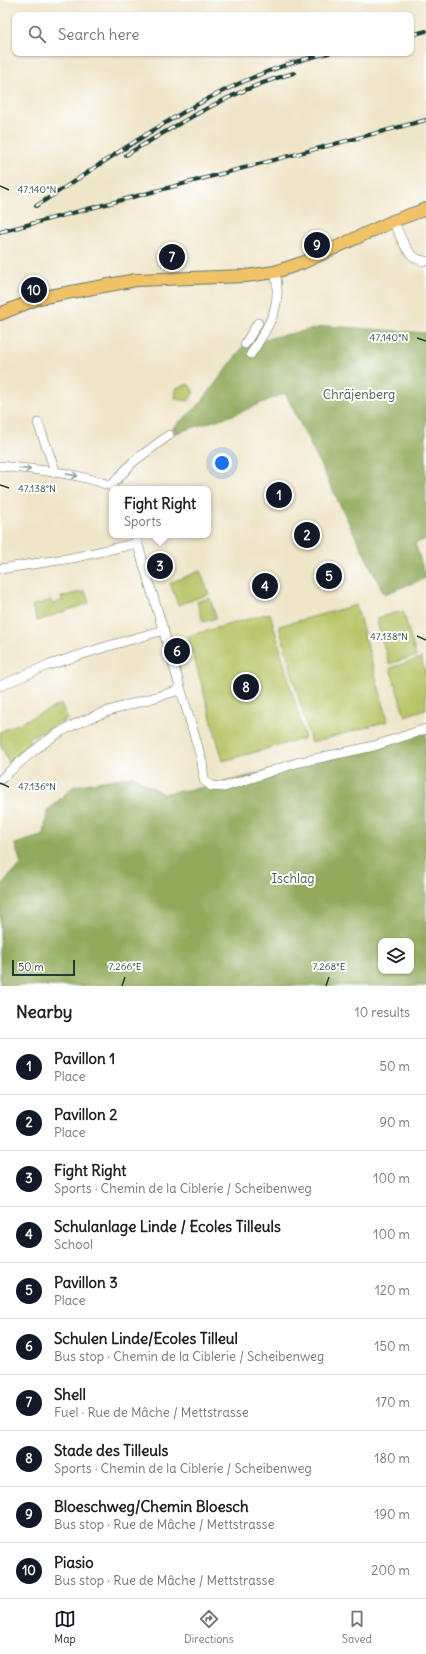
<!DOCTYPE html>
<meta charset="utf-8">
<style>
body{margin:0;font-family:Delius,sans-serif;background:#f6f6f6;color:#202124}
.controls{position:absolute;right:12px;bottom:12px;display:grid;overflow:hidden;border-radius:8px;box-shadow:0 1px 3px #0004}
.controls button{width:36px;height:36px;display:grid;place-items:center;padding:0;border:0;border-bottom:1px solid #e0e0e0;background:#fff;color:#202124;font:20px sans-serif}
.scale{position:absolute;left:12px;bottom:10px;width:63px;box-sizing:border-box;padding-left:4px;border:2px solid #1f3d34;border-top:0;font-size:11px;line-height:14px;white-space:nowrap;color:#1f3d34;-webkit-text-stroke:3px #fff;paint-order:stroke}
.you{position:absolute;left:222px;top:463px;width:14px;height:14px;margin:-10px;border:3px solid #fff;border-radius:50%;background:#1a73e8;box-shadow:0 0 0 6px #1a73e833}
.badge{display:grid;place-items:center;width:26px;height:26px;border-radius:50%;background:#111827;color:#fff;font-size:13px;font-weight:700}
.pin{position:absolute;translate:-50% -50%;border:2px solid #fff;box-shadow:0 1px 4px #0006}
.popup{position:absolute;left:109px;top:486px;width:102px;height:52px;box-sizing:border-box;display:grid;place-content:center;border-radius:8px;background:#fff;filter:drop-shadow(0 1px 3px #0005);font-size:13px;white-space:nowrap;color:#757577}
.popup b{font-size:15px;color:#202124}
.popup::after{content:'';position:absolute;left:50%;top:100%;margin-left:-8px;border:8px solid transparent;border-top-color:#fff}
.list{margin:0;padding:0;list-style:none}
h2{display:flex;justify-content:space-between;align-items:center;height:52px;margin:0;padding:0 16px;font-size:17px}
h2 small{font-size:13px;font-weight:400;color:#757577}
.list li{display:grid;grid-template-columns:26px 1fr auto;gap:12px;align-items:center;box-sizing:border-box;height:56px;padding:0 16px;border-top:1px solid #e0e0e0}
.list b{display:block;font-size:15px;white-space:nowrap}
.list p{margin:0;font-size:13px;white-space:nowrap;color:#757577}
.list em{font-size:13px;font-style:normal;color:#757577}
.icon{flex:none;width:22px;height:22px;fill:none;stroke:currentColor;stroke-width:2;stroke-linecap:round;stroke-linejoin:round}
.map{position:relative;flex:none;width:426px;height:986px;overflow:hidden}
.search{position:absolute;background:#fff;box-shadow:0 1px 3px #0004;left:12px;right:12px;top:12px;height:44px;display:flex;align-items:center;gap:10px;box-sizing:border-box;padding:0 14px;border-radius:8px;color:#757577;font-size:15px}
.sheet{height:612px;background:#fff}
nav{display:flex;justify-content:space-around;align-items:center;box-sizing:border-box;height:56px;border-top:1px solid #e0e0e0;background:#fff;font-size:11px;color:#757577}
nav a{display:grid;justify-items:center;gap:2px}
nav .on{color:#111827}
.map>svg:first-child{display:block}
.green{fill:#b7c568;stroke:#6b814e}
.forest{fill:#91aa5c;stroke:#587448;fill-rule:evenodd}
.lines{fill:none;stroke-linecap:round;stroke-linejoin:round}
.minor-casing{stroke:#687868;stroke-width:10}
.major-casing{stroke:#687868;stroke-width:14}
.minor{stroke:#fff;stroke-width:9}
.major{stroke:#f1c369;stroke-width:12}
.rail-casing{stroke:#1f3d34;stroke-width:4}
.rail{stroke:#fff;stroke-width:2.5;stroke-dasharray:8;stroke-linecap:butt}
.oneway{stroke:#8f9e9a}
.ticks{fill:none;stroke:#1f3d34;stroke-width:1.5}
.labels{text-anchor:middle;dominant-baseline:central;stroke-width:4;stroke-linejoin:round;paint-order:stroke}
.park-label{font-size:13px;fill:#455f41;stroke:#fff}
.ticks-label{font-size:10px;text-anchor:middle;fill:#1f3d34;stroke:#fff;stroke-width:4;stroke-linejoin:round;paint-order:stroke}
</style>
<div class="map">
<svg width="426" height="986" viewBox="0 0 426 986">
<rect width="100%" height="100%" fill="#fff"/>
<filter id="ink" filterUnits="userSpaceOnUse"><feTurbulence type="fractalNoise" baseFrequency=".025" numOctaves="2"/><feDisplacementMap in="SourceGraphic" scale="8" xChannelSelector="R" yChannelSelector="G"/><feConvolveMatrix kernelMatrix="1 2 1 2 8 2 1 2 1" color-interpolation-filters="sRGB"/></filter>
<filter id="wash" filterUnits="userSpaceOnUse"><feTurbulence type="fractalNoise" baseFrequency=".012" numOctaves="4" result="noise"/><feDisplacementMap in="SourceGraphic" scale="16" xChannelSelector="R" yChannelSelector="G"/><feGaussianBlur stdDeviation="0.9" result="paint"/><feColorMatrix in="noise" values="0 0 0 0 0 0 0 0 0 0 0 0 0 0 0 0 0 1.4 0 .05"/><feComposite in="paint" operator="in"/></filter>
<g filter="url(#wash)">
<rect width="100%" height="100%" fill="#efe5c9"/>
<g class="green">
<path d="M188,384L194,392L188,401L175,399L176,388Z"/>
<path d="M200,571L209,594L178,605L170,583Z"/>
<path d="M85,591L89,603L37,621L32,606L51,600L52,604L62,601L61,597Z"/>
<path d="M210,598L216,618L203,622L197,602Z"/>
<path d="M356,605L388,721L311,743L279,626Z"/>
<path d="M403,611L416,656L389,664L376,618Z"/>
<path d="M270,613L305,738L223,761L188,636Z"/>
<path d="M421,658L426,674V709L405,716L390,668Z"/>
<path d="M61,704L68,719L28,738L32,745L10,765L0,743V732Z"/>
</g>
<g class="forest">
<path d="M328,326L426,333V539L415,543L426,578L384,594L285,393L236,414L169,435L178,429H172L200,404L245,344L257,338L260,340Z"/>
<path d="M426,729V986H0V886L21,864L15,844L44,835L47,811L74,786L133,776L163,794L211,786ZM381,941H411V971H381Z"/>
</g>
</g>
<g filter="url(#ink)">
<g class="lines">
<defs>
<g id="minor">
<path d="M393,221C400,234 407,261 426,261"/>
<path d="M245,344L258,323"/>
<path d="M251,354C269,325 283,307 275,272"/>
<path d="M38,423L56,473"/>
<path d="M0,466C37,470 76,472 111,486"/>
<path d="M111,486L133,462L169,435"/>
<path d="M135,535L202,761L204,780L211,786L224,787L296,763L374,746L426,729"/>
<path d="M0,569L72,558L138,543"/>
<path d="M0,686L46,666L105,647L164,630"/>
<path d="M0,780C19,763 40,744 62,731C98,711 141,702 180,690"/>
</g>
<path id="major" d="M0,314L39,298L136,280L246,276L275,272L302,263L393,221L426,209"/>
</defs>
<use href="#minor" class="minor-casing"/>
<use href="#major" class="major-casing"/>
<use href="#minor" class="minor"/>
<use href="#major" class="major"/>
<defs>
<g id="rail">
<path d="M411,35L426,31"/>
<path d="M126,155C180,123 234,89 294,73"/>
<path d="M36,206C127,148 221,76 329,53"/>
<path d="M0,232L426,120"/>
</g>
</defs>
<use href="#rail" class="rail-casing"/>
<use href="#rail" class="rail"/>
</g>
<defs><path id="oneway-shaft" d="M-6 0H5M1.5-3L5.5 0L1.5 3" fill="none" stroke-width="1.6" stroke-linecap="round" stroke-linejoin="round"/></defs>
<g class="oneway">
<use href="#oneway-shaft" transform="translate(25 469) rotate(6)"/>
<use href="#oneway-shaft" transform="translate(72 475) rotate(10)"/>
</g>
</g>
<path class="ticks" d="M0,186L9,190M417,338L426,341M0,485L9,488M417,636L426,640M0,783L9,787M122,986L125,977M326,986L329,977"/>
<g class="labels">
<g class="park-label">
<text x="359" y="394">Chräjenberg</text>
<text x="293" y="878">Ischlag</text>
</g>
</g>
<g class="ticks-label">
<text x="37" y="193">47.140°N</text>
<text x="389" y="341">47.140°N</text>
<text x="37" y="492">47.138°N</text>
<text x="389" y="640">47.138°N</text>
<text x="37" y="790">47.136°N</text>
<text x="125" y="970">7.266°E</text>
<text x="329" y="970">7.268°E</text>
</g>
</svg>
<div class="controls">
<button><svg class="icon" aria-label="layers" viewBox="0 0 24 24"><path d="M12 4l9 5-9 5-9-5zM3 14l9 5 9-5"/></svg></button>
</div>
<div class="scale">50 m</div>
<div class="you"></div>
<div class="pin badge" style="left:279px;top:495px">1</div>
<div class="pin badge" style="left:307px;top:535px">2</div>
<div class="pin badge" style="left:160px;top:566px">3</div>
<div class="popup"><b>Fight Right</b>Sports</div>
<div class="pin badge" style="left:265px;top:586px">4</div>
<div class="pin badge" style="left:329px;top:576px">5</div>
<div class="pin badge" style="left:177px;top:651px">6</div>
<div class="pin badge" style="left:172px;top:257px">7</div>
<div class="pin badge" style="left:246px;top:687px">8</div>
<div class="pin badge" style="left:317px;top:245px">9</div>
<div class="pin badge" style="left:34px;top:290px">10</div>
<div class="search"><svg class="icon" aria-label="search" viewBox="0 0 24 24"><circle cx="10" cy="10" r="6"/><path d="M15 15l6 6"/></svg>Search here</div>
</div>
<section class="sheet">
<h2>Nearby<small>10 results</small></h2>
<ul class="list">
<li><span class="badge">1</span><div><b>Pavillon 1</b><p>Place</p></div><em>50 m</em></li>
<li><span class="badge">2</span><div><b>Pavillon 2</b><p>Place</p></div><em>90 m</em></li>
<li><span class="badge">3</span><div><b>Fight Right</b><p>Sports · Chemin de la Ciblerie / Scheibenweg</p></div><em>100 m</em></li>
<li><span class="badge">4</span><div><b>Schulanlage Linde / Ecoles Tilleuls</b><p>School</p></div><em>100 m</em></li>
<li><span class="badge">5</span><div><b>Pavillon 3</b><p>Place</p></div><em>120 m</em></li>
<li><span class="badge">6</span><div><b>Schulen Linde/Ecoles Tilleul</b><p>Bus stop · Chemin de la Ciblerie / Scheibenweg</p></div><em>150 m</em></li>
<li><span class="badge">7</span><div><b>Shell</b><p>Fuel · Rue de Mâche / Mettstrasse</p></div><em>170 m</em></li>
<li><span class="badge">8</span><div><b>Stade des Tilleuls</b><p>Sports · Chemin de la Ciblerie / Scheibenweg</p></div><em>180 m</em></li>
<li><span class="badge">9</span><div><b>Bloeschweg/Chemin Bloesch</b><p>Bus stop · Rue de Mâche / Mettstrasse</p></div><em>190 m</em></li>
<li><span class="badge">10</span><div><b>Piasio</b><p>Bus stop · Rue de Mâche / Mettstrasse</p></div><em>200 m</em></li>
</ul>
</section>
<nav>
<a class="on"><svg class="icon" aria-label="map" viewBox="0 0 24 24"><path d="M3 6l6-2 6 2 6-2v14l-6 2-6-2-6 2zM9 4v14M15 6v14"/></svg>Map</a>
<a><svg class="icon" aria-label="directions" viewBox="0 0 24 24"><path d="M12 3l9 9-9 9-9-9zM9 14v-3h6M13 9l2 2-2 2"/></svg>Directions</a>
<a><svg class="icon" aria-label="saved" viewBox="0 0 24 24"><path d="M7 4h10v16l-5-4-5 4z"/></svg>Saved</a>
</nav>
